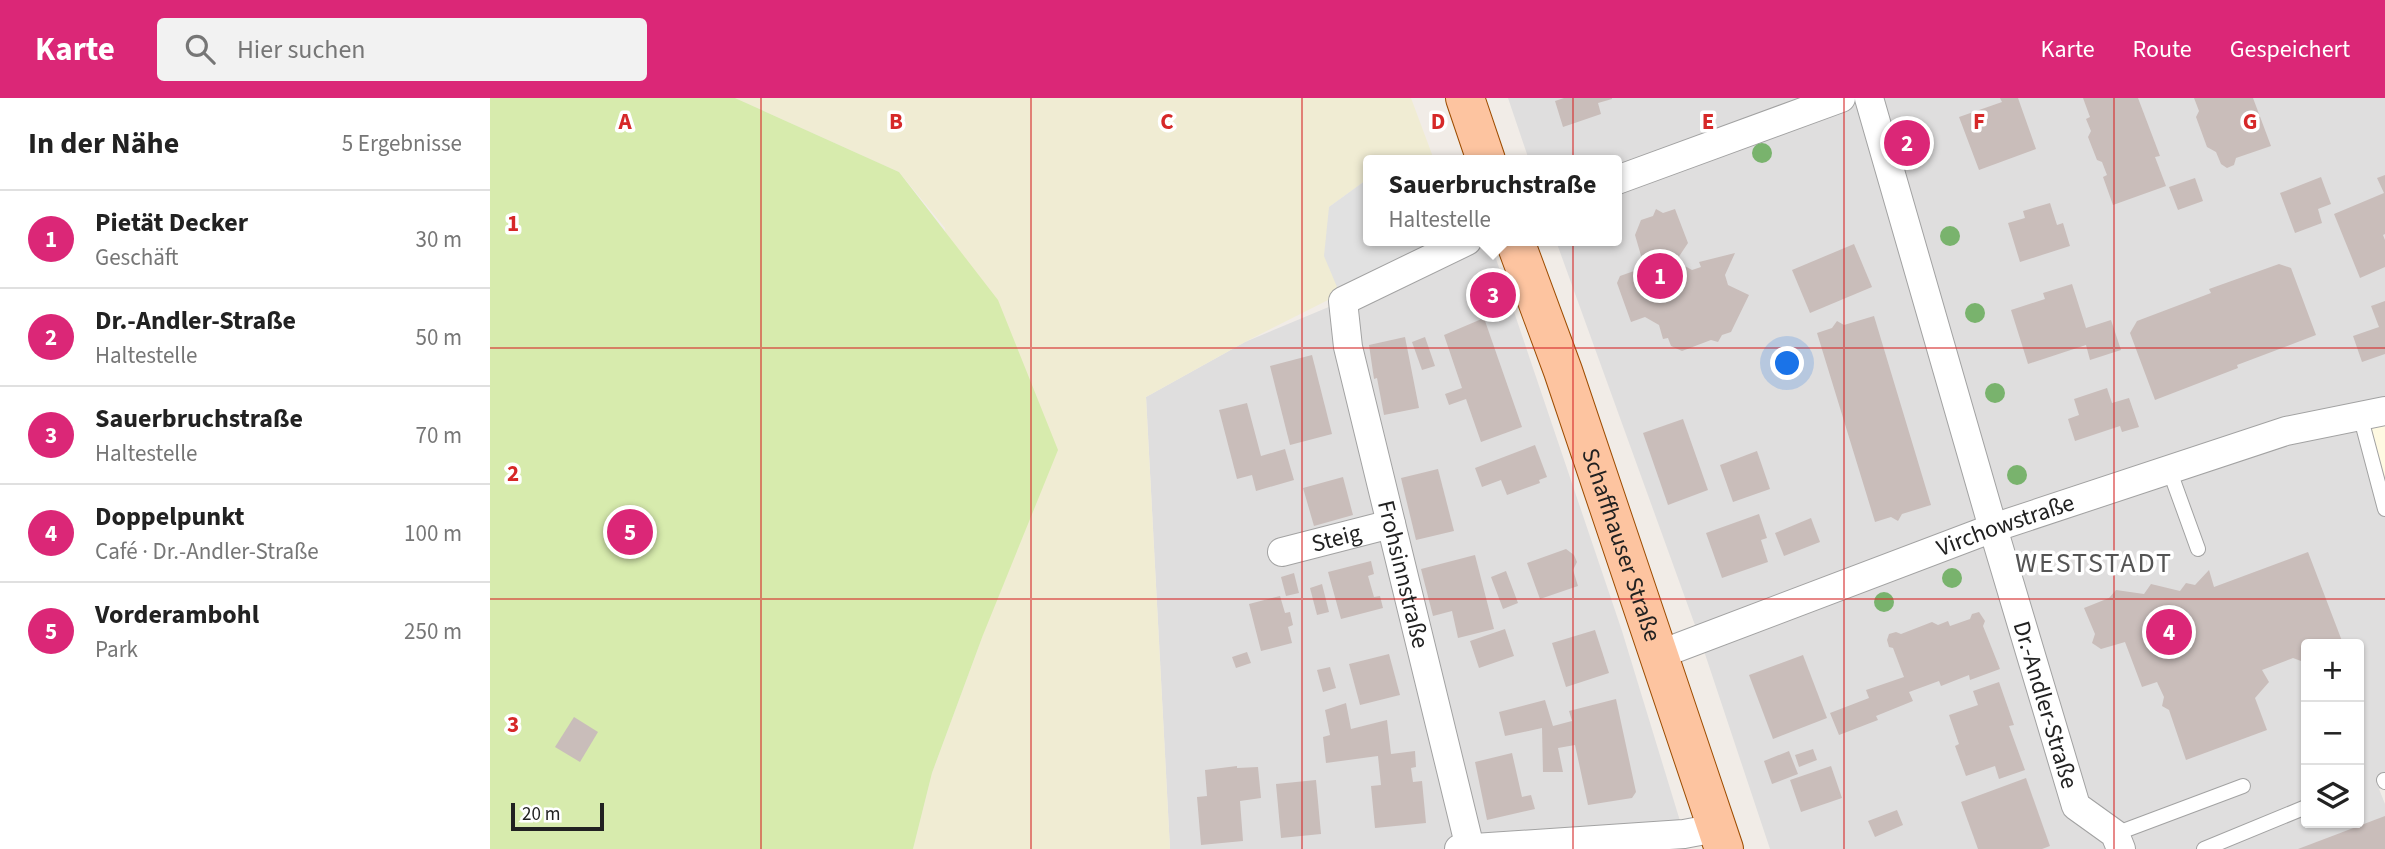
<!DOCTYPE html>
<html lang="de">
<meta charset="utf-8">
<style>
body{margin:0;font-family:"Source Sans 3",sans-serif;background:#f2f2f2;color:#222}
.controls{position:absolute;right:21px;bottom:21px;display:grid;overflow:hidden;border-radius:7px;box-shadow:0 2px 5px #0004}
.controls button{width:63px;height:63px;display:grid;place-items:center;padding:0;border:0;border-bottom:2px solid #e0e0e0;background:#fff;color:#222;font:35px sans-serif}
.scale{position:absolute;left:21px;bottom:18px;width:93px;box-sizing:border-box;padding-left:7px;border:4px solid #212121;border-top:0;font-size:19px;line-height:24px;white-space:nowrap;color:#212121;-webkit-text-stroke:5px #fff;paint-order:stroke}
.you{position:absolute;left:1298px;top:266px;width:24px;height:24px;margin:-18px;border:5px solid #fff;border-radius:50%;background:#1a73e8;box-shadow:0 0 0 10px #1a73e833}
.badge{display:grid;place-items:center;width:46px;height:46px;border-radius:50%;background:#db2777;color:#fff;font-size:23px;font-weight:700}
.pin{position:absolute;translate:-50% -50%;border:4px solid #fff;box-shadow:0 2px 7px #0006}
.popup{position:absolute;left:873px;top:57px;width:259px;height:91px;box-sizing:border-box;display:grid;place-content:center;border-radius:7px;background:#fff;filter:drop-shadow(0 2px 5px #0005);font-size:23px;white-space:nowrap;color:#767676}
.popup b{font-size:26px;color:#222}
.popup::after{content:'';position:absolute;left:50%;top:100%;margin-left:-14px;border:14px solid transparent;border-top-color:#fff}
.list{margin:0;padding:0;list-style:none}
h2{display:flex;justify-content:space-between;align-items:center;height:91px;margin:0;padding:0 28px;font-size:30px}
h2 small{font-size:23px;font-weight:400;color:#767676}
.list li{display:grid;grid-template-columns:46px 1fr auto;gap:21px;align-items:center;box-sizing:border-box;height:98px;padding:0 28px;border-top:2px solid #e0e0e0}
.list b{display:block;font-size:26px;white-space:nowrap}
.list p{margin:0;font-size:23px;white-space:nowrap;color:#767676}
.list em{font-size:23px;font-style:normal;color:#767676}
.icon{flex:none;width:38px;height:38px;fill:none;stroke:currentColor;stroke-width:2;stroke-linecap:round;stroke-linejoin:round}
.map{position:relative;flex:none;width:1895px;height:751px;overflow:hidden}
header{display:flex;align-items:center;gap:42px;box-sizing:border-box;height:98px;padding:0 35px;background:#db2777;color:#fff}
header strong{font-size:33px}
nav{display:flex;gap:38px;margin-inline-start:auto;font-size:24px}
.search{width:490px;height:63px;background:#f2f2f2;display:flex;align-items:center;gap:18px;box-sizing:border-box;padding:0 24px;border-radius:7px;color:#767676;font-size:26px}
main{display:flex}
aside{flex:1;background:#fff}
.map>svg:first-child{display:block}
.residential{fill:#dfdede;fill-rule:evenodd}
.education{fill:#fffae2}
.farmland{fill:#f0ecd3}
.grass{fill:#d7ebad}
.parking{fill:#e1e1e1}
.building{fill:#c9bdba}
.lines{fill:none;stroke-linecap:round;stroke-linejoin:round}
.service-casing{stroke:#a2a2a2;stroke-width:16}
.minor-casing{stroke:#a2a2a2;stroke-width:30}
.primary-casing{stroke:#9d4c00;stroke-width:40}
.service{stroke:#fff;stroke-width:14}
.minor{stroke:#fff;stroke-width:28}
.primary{stroke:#fdc4a0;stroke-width:38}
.tree{fill:#79b36d}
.grid{fill:none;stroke:#d62828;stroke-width:2;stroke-opacity:0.55}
.labels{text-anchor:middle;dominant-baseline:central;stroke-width:7;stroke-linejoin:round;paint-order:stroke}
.street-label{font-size:24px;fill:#212121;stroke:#fff}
.quarter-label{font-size:28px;letter-spacing:2px;fill:#545454;stroke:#fff}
.grid-label{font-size:23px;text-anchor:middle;font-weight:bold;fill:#d62828;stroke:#fff;stroke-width:7;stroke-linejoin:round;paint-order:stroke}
</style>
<header>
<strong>Karte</strong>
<div class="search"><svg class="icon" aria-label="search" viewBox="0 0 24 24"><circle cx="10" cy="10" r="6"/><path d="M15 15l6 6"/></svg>Hier suchen</div>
<nav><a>Karte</a><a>Route</a><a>Gespeichert</a></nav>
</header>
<main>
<aside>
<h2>In der Nähe<small>5 Ergebnisse</small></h2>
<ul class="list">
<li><span class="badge">1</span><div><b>Pietät Decker</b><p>Geschäft</p></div><em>30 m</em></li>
<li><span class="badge">2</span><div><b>Dr.-Andler-Straße</b><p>Haltestelle</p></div><em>50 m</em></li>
<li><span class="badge">3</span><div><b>Sauerbruchstraße</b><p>Haltestelle</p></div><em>70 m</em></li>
<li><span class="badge">4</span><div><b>Doppelpunkt</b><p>Café · Dr.-Andler-Straße</p></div><em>100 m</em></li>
<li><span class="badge">5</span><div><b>Vorderambohl</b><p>Park</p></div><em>250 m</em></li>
</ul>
</aside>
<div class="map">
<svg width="1895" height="751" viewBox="0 0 1895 751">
<rect width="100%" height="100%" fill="#f1ece7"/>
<g class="residential">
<path d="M1018,0H1895V688L1889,691L1895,706V751H1280L1210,541L1066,143H1127V62H1039ZM1816,546H1869V725H1816Z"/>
<path d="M977,143H1000L1132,533L1194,736L969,751H680L656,299L755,244L853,203Z"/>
</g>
<path class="education" d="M1895,313V396L1870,317Z"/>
<path class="farmland" d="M245,0H921L943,59L932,62H879V80L839,109L850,196L755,244L656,299L680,751H423L442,675L493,537L455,130L409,74Z"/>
<path class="grass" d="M0,0H245L409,74L508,202L568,352L493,537L442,675L423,751H0Z"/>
<path class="parking" d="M879,80V143H970L850,196L834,158L839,109Z"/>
<g class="building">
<path d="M1074,0H1122V1L1108,5L1111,16L1073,29L1065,3Z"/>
<path d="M1510,0H1528L1546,51L1489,72L1469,19L1512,4Z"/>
<path d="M1593,0H1648L1670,58L1665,59L1676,88L1623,107L1613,79L1617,77L1612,64L1607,62L1598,39L1601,33L1596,21L1600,19Z"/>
<path d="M1704,0H1763L1781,48L1746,60L1744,67L1737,70L1731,66L1726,54L1717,49L1706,19L1709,13Z"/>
<path d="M1895,77V136L1893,137L1895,142V169L1870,180L1844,116L1894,95L1887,80Z"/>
<path d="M1831,79L1841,106L1828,111L1832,125L1805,135L1790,95Z"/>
<path d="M1705,80L1713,103L1688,112L1679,89Z"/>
<path d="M1560,105L1567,127L1573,125L1580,148L1530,164L1518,125L1535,120L1533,113Z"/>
<path d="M1166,111L1173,115L1185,111L1198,145L1186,163L1202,172L1211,169L1209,164L1245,155L1235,177L1238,187L1259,197L1241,234L1232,237L1228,244L1221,242L1192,253L1181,248L1178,240L1173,241L1169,227L1155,219L1141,224L1127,185L1130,178L1147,172L1152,161L1145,137L1151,122L1163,118Z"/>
<path d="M1364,146L1382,189L1320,215L1302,172Z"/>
<path d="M1789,166L1801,170L1826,237L1747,267L1748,270L1665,302L1640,235L1647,223L1721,195L1719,191Z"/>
<path d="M1582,186L1596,230L1621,222L1631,252L1600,262L1596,247L1538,266L1521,212L1555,201L1553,195Z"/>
<path d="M1895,203V256L1872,264L1863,238L1889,229L1881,208Z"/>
<path d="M1384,218L1441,407L1412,416L1408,423L1401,419L1385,424L1327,235L1342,230L1347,223L1354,227Z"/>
<path d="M994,220L1032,329L991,344L976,301L959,307L955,296L972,290L954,237Z"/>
<path d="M915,239L929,310L894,317L887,280L884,281L879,247Z"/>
<path d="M935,239L945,268L932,272L922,244Z"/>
<path d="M822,257L842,336L800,347L780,268Z"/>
<path d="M1617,290L1622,305L1639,300L1649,329L1632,334L1630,328L1585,343L1578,321L1589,317L1584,301Z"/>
<path d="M757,305L771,358L795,351L804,382L766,393L762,377L747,381L729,312Z"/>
<path d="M1193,321L1218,392L1178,407L1153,335Z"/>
<path d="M1045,347L1057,379L1049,382L1050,385L1017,397L1011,382L992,389L985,370Z"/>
<path d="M1267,353L1280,391L1243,404L1230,367Z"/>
<path d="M948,371L964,433L926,442L911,380Z"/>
<path d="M853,379L863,417L824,428L813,390Z"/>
<path d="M1269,416L1277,440L1271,442L1278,464L1232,480L1216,435Z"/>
<path d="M1321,420L1330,444L1294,458L1285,435Z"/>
<path d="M1076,451L1084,457L1087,464L1083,472L1088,488L1050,501L1037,465Z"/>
<path d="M1818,454L1852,543L1841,546H1816V555L1811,563L1803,560L1772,572L1779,584L1765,600L1777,632L1696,662L1679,612L1672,608L1674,599L1667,584L1652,589L1635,544L1611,551L1602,545L1605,536L1594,510L1619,500L1626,492L1654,496L1661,486L1690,493L1696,485L1705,487L1719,472L1724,489Z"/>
<path d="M985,457L1004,531L968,540L962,513L943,518L931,471Z"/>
<path d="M881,463L884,476L878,478L884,499L890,498L893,510L851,521L838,474Z"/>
<path d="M1016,473L1028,505L1013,511L1001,479Z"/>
<path d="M804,475L809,495L796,498L791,479Z"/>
<path d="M832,486L839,514L827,517L820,490Z"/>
<path d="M790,498L795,515L800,514L803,527L798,529L802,545L771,553L759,506Z"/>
<path d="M1489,514L1495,523L1493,528L1510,571L1480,582L1479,577L1451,588L1449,583L1419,594L1423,603L1386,618L1388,622L1349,637L1340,615L1379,600L1376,592L1414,579L1403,550L1399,549L1397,542L1399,536L1406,534L1411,536L1442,524L1448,527L1458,523L1460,528L1480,521L1482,516Z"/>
<path d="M1015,531L1024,558L989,570L980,543Z"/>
<path d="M1105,532L1119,575L1076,589L1062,545Z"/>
<path d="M757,554L761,565L746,570L742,559Z"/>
<path d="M899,556L910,597L870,607L859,566Z"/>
<path d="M1313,557L1337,620L1283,641L1259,577Z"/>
<path d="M840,569L846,590L833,594L827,572Z"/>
<path d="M1509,584L1524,627L1519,628L1535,672L1509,681L1505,668L1476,678L1465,648L1469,646L1459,617L1488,607L1483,593Z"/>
<path d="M1126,601L1146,694L1142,700L1098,707L1085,647L1068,650L1073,674H1053L1052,630L1015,638L1009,614L1055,602L1063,628L1082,623L1079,613Z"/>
<path d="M856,605L861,631L897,622L901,656L925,653L926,669L921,670L923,684L932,683L936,725L885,730L881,688L891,687L888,658L836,665L833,639L840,637L835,612Z"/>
<path d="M84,619L108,634L90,664L65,649Z"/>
<path d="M1323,651L1327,662L1309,669L1305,657Z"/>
<path d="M1299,653L1308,676L1282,686L1274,663Z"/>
<path d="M1022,655L1032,699L1041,697L1045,711L997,722L985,664Z"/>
<path d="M747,668V670L768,669L771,700L750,703L753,743L711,747L707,699L717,698L715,672Z"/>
<path d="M1341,668L1352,700L1311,714L1300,682Z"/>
<path d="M1536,680L1560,748L1552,751H1488L1471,704Z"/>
<path d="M826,682L831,736L791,740L786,686Z"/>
<path d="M1407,712L1413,727L1385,739L1378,723Z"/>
<path d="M1895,718V751H1808Z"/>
</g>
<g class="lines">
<defs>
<g id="service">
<path d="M1870,317L1895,411"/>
<path d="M1679,371L1708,451"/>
<path d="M1894,682L1895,684"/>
<path d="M1625,736L1753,688"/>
<path d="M1714,751L1816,709"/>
</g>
<g id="minor">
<path id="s1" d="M1379,0L1503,430L1586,708L1625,736L1631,751"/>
<path d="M1127,82L1351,0"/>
<path id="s2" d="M977,143L853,203L858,249L980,750"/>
<path id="s3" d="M792,454L901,426"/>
<path id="s4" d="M1168,557L1503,430L1796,333L1895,313"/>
<path d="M969,751L1194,736L1226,730"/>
</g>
<g id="primary">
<path d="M975,0L996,62"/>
<path id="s5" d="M1025,143L1073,273L1234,751"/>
</g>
</defs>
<use href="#service" class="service-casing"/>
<use href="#minor" class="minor-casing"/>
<use href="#primary" class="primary-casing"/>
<use href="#service" class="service"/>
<use href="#minor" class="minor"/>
<use href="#primary" class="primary"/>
</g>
<g class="tree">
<circle cx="1433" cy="41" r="10"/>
<circle cx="1272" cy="55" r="10"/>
<circle cx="1460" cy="138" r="10"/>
<circle cx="1485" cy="215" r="10"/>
<circle cx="1505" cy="295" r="10"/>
<circle cx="1527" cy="377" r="10"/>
<circle cx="1462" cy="480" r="10"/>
<circle cx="1394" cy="504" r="10"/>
</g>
<path class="grid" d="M271,0V751M541,0V751M812,0V751M1083,0V751M1354,0V751M1624,0V751M0,250H1895M0,501H1895"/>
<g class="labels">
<g class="street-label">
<text stroke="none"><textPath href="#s4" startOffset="371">Virchowstraße</textPath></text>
<text stroke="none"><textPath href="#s3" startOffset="56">Steig</textPath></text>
<text stroke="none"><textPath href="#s5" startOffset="322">Schaffhauser Straße</textPath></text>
<text stroke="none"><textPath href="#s2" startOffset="418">Frohsinnstraße</textPath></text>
<text stroke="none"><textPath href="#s1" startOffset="632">Dr.-Andler-Straße</textPath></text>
</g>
<g class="quarter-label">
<text x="1604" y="465">WESTSTADT</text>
</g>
</g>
<g class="grid-label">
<text x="135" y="31">A</text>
<text x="406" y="31">B</text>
<text x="677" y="31">C</text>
<text x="948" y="31">D</text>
<text x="1218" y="31">E</text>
<text x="1489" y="31">F</text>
<text x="1760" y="31">G</text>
<text x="23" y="133">1</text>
<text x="23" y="383">2</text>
<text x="23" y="634">3</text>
</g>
</svg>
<div class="controls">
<button>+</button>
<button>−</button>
<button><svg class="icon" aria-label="layers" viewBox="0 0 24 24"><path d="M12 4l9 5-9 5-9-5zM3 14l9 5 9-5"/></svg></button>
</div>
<div class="scale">20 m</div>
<div class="you"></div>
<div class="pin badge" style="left:1170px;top:178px">1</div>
<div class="pin badge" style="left:1417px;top:45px">2</div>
<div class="pin badge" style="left:1003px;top:197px">3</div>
<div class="popup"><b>Sauerbruchstraße</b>Haltestelle</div>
<div class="pin badge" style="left:1679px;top:534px">4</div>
<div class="pin badge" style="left:140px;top:434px">5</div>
</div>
</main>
